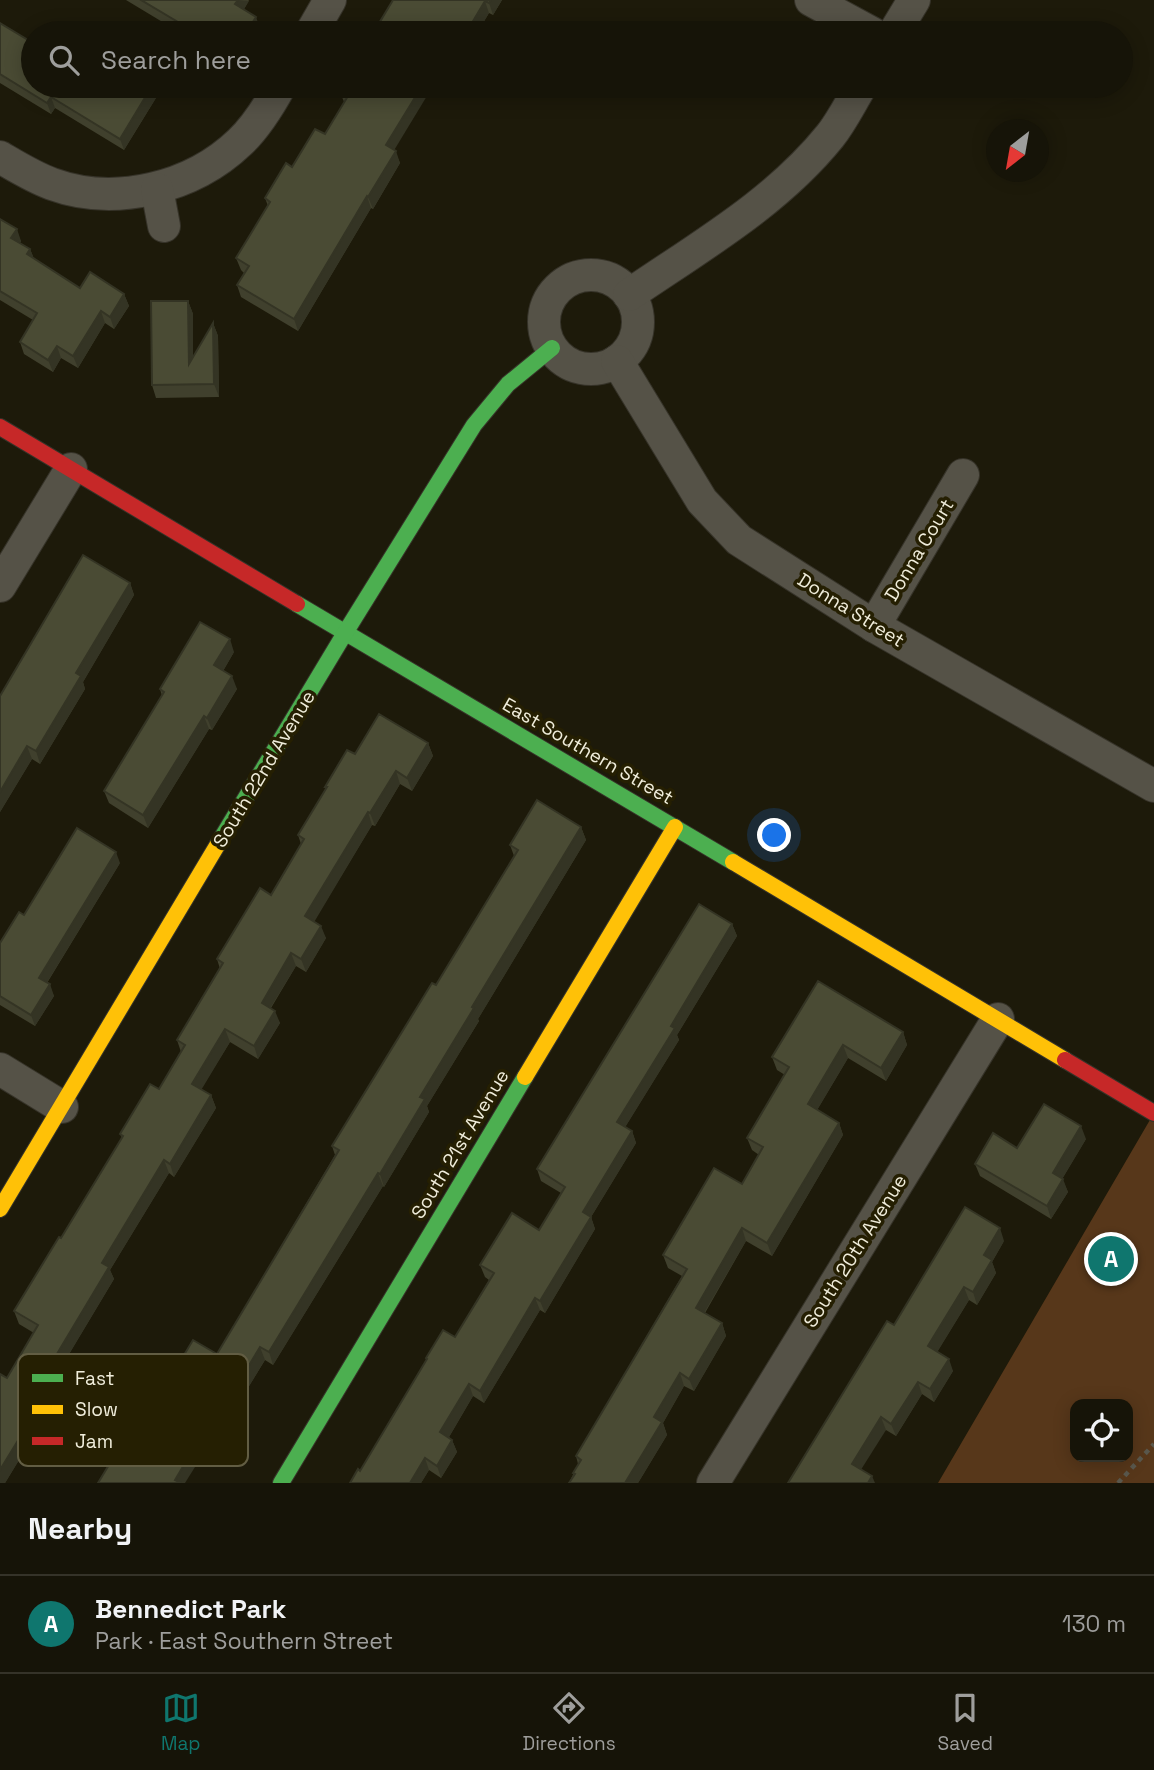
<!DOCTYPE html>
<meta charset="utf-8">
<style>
body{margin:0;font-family:"Space Grotesk",sans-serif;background:#1f1d12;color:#f1f3f6}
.controls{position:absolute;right:21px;bottom:21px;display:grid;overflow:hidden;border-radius:14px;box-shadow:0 4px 18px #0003}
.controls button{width:63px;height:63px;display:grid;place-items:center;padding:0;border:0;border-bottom:2px solid #353329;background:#161408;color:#f1f3f6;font:35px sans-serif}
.compass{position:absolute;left:986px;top:119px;width:63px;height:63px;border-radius:50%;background:#161408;box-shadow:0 4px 18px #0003;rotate:211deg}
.you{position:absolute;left:775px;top:836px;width:24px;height:24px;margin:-18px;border:5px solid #fff;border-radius:50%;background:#1a73e8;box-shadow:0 0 0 10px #1a73e833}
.badge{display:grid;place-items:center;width:46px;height:46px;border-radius:50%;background:#0f766e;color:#fff;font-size:23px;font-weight:700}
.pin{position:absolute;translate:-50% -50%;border:4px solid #fff;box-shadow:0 2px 7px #0006}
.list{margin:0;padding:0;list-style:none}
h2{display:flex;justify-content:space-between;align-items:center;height:91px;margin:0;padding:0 28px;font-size:30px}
h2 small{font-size:23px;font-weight:400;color:#9e9e9c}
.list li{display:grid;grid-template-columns:46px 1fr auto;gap:21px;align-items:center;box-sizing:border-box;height:98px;padding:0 28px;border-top:2px solid #353329}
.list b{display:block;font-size:26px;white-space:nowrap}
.list p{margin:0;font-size:23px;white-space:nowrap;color:#9e9e9c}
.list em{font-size:23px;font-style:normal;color:#9e9e9c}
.icon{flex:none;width:38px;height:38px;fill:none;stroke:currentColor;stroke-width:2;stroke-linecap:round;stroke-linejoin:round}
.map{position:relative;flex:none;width:1154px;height:1483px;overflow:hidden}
.search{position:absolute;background:#161408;box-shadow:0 4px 18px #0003;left:21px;right:21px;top:21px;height:77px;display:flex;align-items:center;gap:18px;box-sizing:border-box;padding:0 24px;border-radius:38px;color:#9e9e9c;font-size:26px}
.sheet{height:189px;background:#161408}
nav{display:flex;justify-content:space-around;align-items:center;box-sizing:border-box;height:98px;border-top:2px solid #353329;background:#161408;font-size:19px;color:#9e9e9c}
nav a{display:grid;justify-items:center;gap:4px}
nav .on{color:#0f766e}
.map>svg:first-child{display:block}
.green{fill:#57371a;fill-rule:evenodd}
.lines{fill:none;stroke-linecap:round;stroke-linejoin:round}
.street-casing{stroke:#363329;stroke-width:34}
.fast-casing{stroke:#363329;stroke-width:18}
.slow-casing{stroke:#363329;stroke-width:18}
.jam-casing{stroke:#363329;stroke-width:18}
.path{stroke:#5a584d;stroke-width:4.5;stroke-dasharray:5 5;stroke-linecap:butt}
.street{stroke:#555247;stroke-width:32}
.fast{stroke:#4caf50;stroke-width:16}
.slow{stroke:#ffc107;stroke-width:16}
.jam{stroke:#c62828;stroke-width:16}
.wall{fill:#40402d}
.shaded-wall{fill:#343424}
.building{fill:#4a4b34;stroke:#343424;stroke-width:2}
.labels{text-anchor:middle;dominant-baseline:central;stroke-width:7;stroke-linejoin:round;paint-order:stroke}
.street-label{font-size:19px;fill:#f0eddb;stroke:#251f02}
.key{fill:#251f02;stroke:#625d43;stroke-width:2}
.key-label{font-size:19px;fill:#f0eddb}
</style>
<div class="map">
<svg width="1154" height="1483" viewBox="0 0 1154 1483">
<rect width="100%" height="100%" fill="#1d1a0a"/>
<path class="green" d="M1154,1113V1483H938ZM1075,1404H1128V1457H1075Z"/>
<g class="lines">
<defs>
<g id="street">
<path d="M811,0L872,33"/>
<path d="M311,33L330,0"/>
<path d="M894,33L914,0"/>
<path d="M0,157C17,167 33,177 52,184C115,207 192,188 240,142C257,126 269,106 280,86"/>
<path d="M157,189L164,226"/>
<circle cx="591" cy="322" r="47"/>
<path d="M629,295C699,247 776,203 830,136C842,121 851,102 861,86"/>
<path d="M617,361L702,501L739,540L874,626L1154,786"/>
<path d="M0,586L71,469"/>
<path d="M874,626L963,475"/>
<path d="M0,1069L62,1107"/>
<path d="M713,1483L998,1019"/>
</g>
<g id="fast">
<path d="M297,604L733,862"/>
<path d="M218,844L345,633L474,425L508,384L552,348"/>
<path d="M281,1483L525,1077"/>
</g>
<g id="slow">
<path d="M733,862L1065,1060"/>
<path d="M525,1077L675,827"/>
<path d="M0,1209L218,844"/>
</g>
<g id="jam">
<path d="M0,427L297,604"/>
<path d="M1065,1060L1154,1113"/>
</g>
</defs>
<use href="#street" class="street-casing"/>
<use href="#fast" class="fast-casing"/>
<use href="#slow" class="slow-casing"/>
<use href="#jam" class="jam-casing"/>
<path class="path" d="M1118,1483L1154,1444"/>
<use href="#street" class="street"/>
<use href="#fast" class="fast"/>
<use href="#slow" class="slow"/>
<use href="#jam" class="jam"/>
</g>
<g class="wall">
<path d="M126,0H249L244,9L260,28L179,32Z"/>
<path d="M393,0H502L493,15L489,13L477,33H380L378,25Z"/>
<path d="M0,23L33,86H156L159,93L124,150L55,108L51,114L0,83Z"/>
<path d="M344,86L394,150L400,163L373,209L371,208L298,331L241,297L237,285L244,273L241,270L236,258L268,206L265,198L292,167L325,134L344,102L340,92Z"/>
<path d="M0,219L21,241L20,243L30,249L34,259L80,288L124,294L129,306L114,329L105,323L78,368L61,358L53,372L24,354L20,342L33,320L0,300Z"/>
<path d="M188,301L193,314V357L213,323L218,336L219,397L156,398L152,385Z"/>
<path d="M130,583L134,595L83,682L85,689L40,764L32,759L0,812V696Z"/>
<path d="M234,652L223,671L237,689L212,730L209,729L148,828L109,803L104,791L162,696L160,689Z"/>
<path d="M428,743L433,756L412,791L400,784L375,826L372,825L314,921L326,938L306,972L296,966L271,1008L280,1023L258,1059L230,1042L201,1089L211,1095L216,1108L174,1177L169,1173L110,1270L114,1279L66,1359L71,1362L75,1375L34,1444L30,1442L5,1483H0L7,1378L34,1333L19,1324L14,1311L61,1238L122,1138L120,1134L159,1089L181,1052L177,1040L220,969L217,959L271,895L301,844L298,835L326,789L325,787L355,754Z"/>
<path d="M581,827L586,840L478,1019L479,1021L427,1106L429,1112L384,1187L383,1186L273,1365L265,1360L233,1412L239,1425L218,1459L205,1451L137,1433L217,1354L335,1155L332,1146L436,985L514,856L510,845Z"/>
<path d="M120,863L47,983L54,996L35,1026L0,1005V943L24,915Z"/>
<path d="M732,924L737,936L677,1035L679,1040L625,1127L632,1131L636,1143L591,1217L595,1229L545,1313L540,1310L484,1403L473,1396L449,1437L452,1440L457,1452L441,1478L429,1470L421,1483H350L360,1471L427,1360L426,1358L455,1337L489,1280L485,1277L480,1265L539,1230L561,1193L541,1181L537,1169Z"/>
<path d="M903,1032L907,1045L886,1081L848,1058L817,1110L839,1123L843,1135L772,1256L746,1241L705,1313L722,1323L726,1336L694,1391L684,1386L663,1423L667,1435L638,1483H569L578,1464L576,1456L682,1276L668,1268L663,1255L742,1184L759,1155L752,1150L747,1138L785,1075L777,1070L772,1057Z"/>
<path d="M1086,1139L1062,1179L1068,1192L1051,1219L980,1176L975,1164L1017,1148Z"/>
<path d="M1004,1241L992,1262L996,1273L977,1305L969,1300L937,1352L953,1371L934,1402L922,1394L896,1436L886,1430L788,1483L894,1325Z"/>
</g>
<g class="shaded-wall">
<path d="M238,0L249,1L240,16L235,4Z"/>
<path d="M491,0H502L493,15L489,3Z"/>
<path d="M485,1L489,13L477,33H466Z"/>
<path d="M256,17L260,28L257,33H246Z"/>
<path d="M152,86H156L159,93L124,150L120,139Z"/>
<path d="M422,86H433L390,157L386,145Z"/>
<path d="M51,97L55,108L51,114L47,103Z"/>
<path d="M396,151L400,163L373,209L368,197Z"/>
<path d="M367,196L371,208L298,331L294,319Z"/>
<path d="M17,229L21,241L16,250L11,238Z"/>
<path d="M30,249L35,261L27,254Z"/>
<path d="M124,294L129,306L114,329L110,317Z"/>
<path d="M188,301L193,314V377L189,364Z"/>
<path d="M101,311L105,323L78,368L73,356Z"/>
<path d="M213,323L218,336L219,397L214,384Z"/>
<path d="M57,346L61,358L53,372L48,360Z"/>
<path d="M130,583L134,595L83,682L85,689L40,764L36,751L76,673Z"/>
<path d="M230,639L234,652L219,678L214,665Z"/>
<path d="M232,676L237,689L212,730L207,718Z"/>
<path d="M204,716L209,729L148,828L143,815Z"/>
<path d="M428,743L433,756L412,791L407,778Z"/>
<path d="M27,746L32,759L0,812V792Z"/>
<path d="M396,771L400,784L375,826L370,813Z"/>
<path d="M368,812L372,825L310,929L305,916Z"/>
<path d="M581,827L586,840L478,1019L479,1021L427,1106L429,1112L384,1187L380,1174L420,1097L472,1007Z"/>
<path d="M116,852L120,863L43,989L39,978Z"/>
<path d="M732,924L737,936L677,1035L679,1040L621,1134L617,1122L671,1026Z"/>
<path d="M321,926L326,938L306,972L301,959Z"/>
<path d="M291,953L296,966L266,1015L262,1003Z"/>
<path d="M50,984L54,996L35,1026L31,1015Z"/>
<path d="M275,1011L280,1023L258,1059L254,1046Z"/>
<path d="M225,1029L230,1042L197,1097L192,1084Z"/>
<path d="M903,1032L907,1045L886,1081L881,1068Z"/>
<path d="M843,1045L848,1058L813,1117L808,1104Z"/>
<path d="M211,1095L216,1108L174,1177L170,1164Z"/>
<path d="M839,1123L843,1135L772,1256L767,1243Z"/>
<path d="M1081,1126L1086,1139L1058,1186L1053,1173Z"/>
<path d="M632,1131L636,1143L591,1217L595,1229L545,1313L540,1301L583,1212Z"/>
<path d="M164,1160L169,1173L110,1270L114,1279L62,1366L57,1354L102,1263Z"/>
<path d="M378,1173L383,1186L273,1365L269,1352Z"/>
<path d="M1063,1179L1068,1192L1051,1219L1047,1206Z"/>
<path d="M742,1228L746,1241L700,1320L696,1308Z"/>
<path d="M1000,1228L1004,1241L992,1262L996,1273L977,1305L973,1292L984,1255Z"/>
<path d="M964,1287L969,1300L933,1359L928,1346Z"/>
<path d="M535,1298L540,1310L484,1403L480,1391Z"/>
<path d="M722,1323L726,1336L694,1391L689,1379Z"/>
<path d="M260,1347L265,1360L229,1419L224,1407Z"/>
<path d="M949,1359L953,1371L934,1402L930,1389Z"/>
<path d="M71,1362L75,1375L34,1444L29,1431Z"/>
<path d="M680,1373L684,1386L663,1423L667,1435L638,1483H625L654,1417Z"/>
<path d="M918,1382L922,1394L896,1436L891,1424Z"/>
<path d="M469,1384L473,1396L445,1444L440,1432Z"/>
<path d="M234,1413L239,1425L218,1459L213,1446Z"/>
<path d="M881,1417L886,1430L857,1476L852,1464Z"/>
<path d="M25,1429L30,1442L5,1483H0V1470Z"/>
<path d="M200,1438L205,1451L185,1483H176L175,1480Z"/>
<path d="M452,1440L457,1452L441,1478L437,1466Z"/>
<path d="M425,1458L429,1470L421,1483H410Z"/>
<path d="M872,1476L875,1483H868Z"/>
</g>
<g class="building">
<path d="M141,0H238L235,4L256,17L246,33H178L183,25Z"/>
<path d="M393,0H491L489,3L485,1L466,33H386L387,31L378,25Z"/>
<path d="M0,23L33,43V86H152L120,139L51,97L47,103L0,74Z"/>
<path d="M344,86H422L386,145L396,151L368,197L367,196L294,319L237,285L249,266L236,258L270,202L265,198L286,163L292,167L315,129L325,134L348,96L340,92Z"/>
<path d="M0,219L17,229L11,238L30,249L27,254L80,288L90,272L124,294L110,317L101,311L73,356L57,346L48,360L20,342L37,313L0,291Z"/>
<path d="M151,301H188L189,364L213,323L214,384L152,385Z"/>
<path d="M83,555L130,583L76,673L81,676L36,751L27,746L0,792V696Z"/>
<path d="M200,622L230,639L214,665L232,676L207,718L204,716L143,815L104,791L164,692L160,689Z"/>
<path d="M379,714L428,743L407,778L396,771L370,813L368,812L305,916L321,926L301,959L291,953L262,1003L275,1011L254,1046L225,1029L192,1084L211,1095L170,1164L164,1160L102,1263L109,1267L57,1354L71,1362L29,1431L25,1429L0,1470V1374L7,1378L38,1325L14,1311L59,1237L61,1238L123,1136L120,1134L150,1084L159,1089L185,1045L177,1040L223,963L217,959L260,888L271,895L304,839L298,835L327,787H325L347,750L355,754Z"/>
<path d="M537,800L581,827L472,1007L474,1008L420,1097L425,1099L380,1174L378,1173L269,1352L260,1347L224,1407L234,1413L213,1446L200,1438L175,1480L181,1483H98L130,1430L137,1433L193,1340L217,1354L339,1150L332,1146L432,983L436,985L518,850L510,845Z"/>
<path d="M77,828L116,852L39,978L50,984L31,1015L0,996V943L19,912L24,915Z"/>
<path d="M699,904L732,924L671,1026L675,1028L617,1122L632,1131L583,1212L591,1217L540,1301L535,1298L480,1391L469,1384L440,1432L452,1440L437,1466L425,1458L410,1483H350L358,1469L360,1471L427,1359L426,1358L443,1330L455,1337L494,1273L480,1265L512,1213L539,1230L565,1187L537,1169Z"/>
<path d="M818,981L903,1032L881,1068L843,1045L808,1104L839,1123L767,1243L742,1228L696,1308L722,1323L689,1379L680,1373L654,1417L662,1422L625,1483H569L575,1474L573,1473L581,1460L576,1456L687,1269L663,1255L714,1168L742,1184L763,1147L747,1138L789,1067L772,1057Z"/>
<path d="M1044,1104L1081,1126L1053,1173L1063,1179L1047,1206L975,1164L993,1133L1017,1148Z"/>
<path d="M965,1207L1000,1228L984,1255L992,1260L973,1292L964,1287L928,1346L949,1359L930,1389L918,1382L891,1424L881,1417L852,1464L872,1476L868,1483H788L887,1321L894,1325Z"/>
</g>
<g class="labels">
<g class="street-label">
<text transform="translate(919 550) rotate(-59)">Donna Court</text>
<text transform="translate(851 610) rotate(32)">Donna Street</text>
<text transform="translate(588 751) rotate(30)">East Southern Street</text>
<text transform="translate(264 769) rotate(-59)">South 22nd Avenue</text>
<text transform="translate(460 1144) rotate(-59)">South 21st Avenue</text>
<text transform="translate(855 1251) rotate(-58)">South 20th Avenue</text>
</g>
</g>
<rect x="18" y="1354" width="230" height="112" rx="10" class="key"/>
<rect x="32" y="1374" width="31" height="8" fill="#4caf50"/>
<rect x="32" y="1405" width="31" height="9" fill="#ffc107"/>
<rect x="32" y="1437" width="31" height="8" fill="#c62828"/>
<g class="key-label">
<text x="75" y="1385">Fast</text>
<text x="75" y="1416">Slow</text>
<text x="75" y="1448">Jam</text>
</g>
</svg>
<div class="controls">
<button><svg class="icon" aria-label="locate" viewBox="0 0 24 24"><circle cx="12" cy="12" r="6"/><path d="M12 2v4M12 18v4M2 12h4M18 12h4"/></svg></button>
</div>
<svg class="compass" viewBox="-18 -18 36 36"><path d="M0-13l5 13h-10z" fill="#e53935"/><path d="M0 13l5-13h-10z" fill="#9e9e9c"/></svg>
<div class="you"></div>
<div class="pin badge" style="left:1111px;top:1259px">A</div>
<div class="search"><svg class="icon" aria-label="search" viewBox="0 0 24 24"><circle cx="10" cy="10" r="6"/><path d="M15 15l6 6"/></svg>Search here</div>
</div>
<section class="sheet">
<h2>Nearby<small></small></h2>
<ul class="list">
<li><span class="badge">A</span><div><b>Bennedict Park</b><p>Park · East Southern Street</p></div><em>130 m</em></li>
</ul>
</section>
<nav>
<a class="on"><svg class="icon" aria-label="map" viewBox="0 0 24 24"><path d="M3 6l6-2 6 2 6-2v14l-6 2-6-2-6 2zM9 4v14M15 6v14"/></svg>Map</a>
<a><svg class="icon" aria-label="directions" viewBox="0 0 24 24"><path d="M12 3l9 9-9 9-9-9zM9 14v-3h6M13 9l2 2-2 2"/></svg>Directions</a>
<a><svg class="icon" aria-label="saved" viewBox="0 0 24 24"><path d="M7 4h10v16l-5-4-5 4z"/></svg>Saved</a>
</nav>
